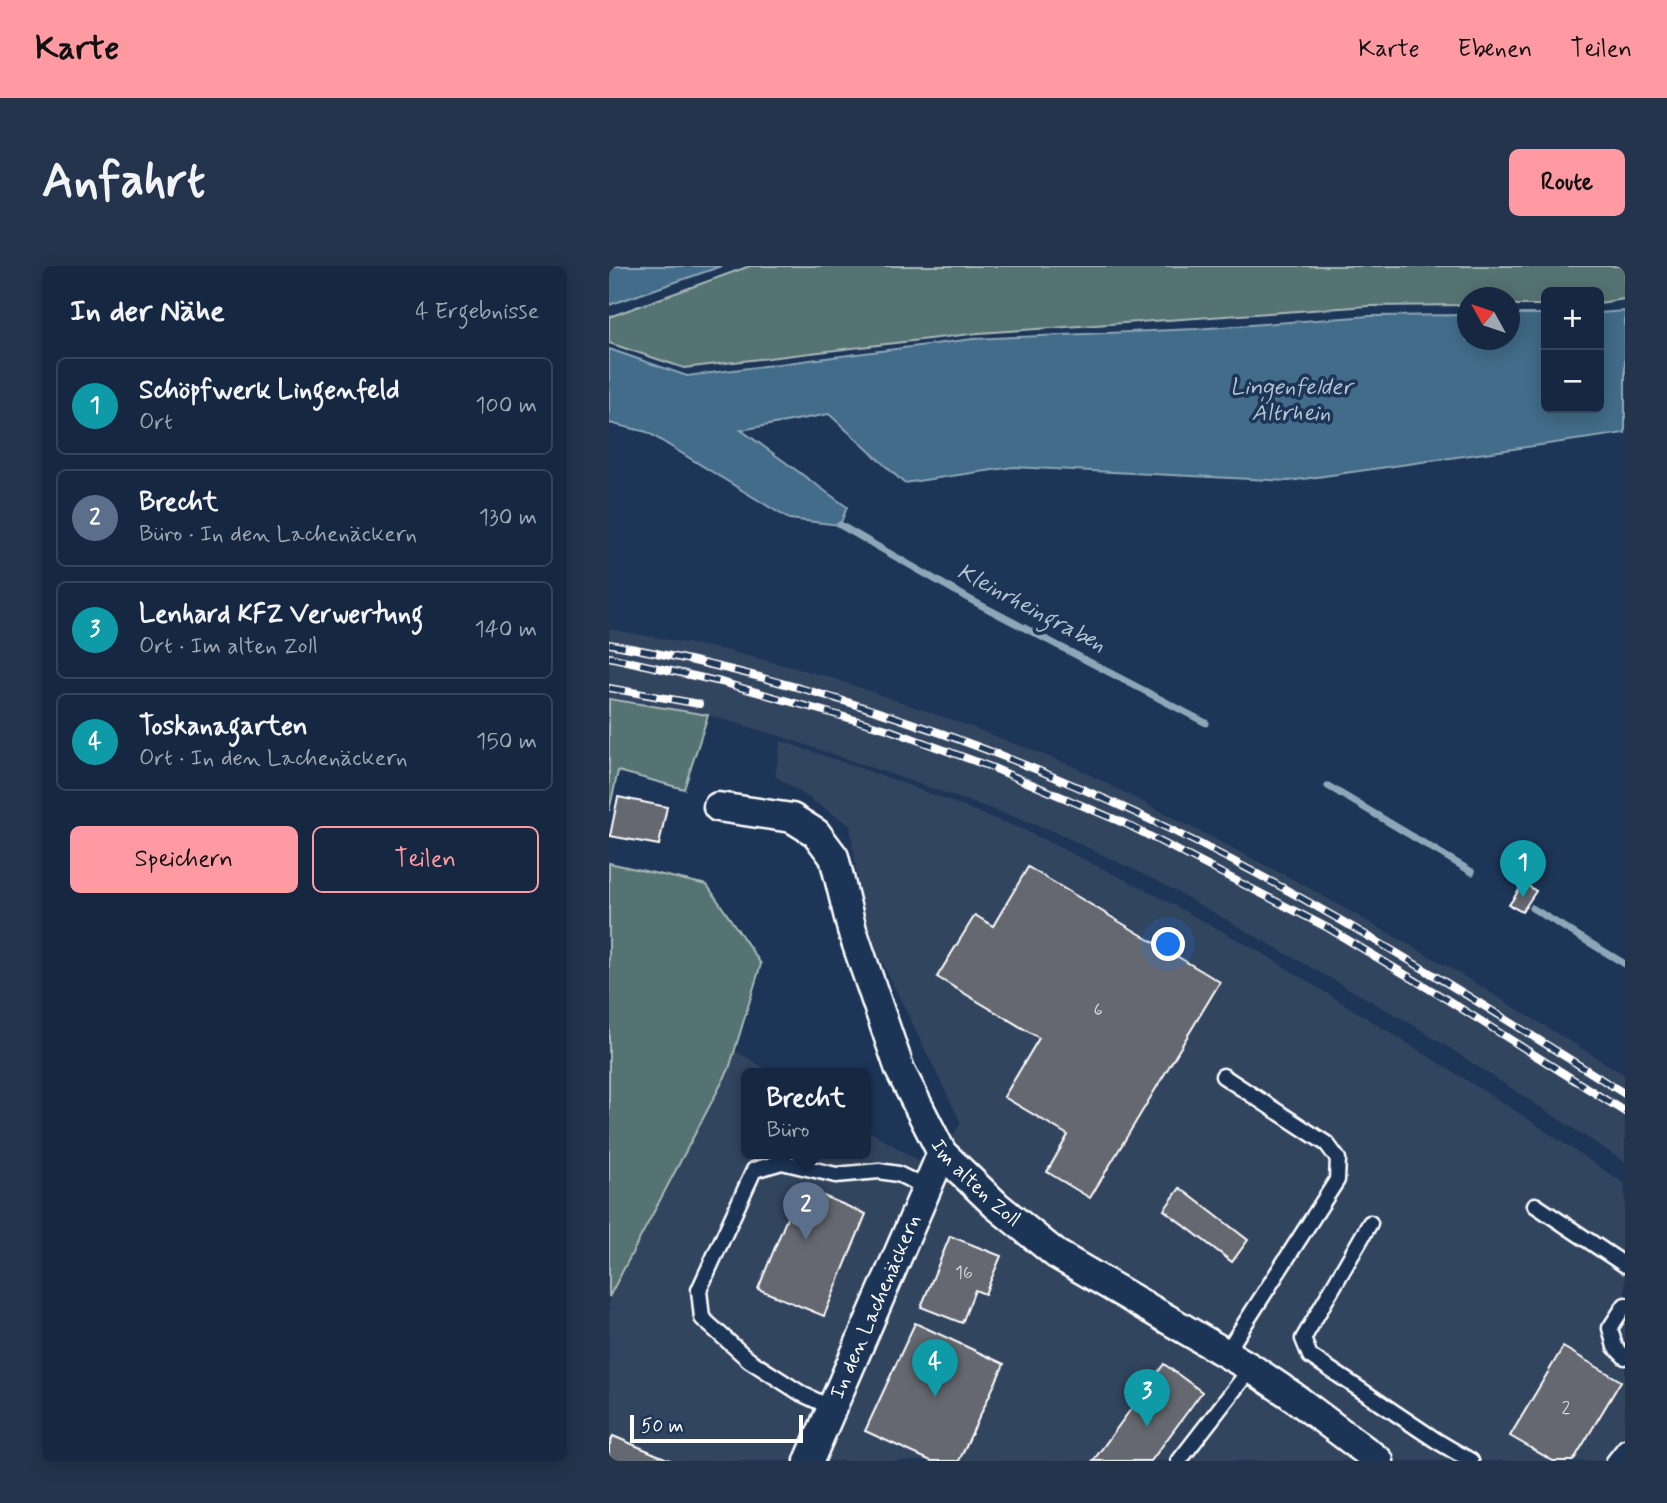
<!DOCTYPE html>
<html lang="de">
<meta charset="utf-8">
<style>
body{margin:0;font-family:Mynerve,sans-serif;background:#23344c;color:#f1f3f6}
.controls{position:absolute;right:21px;top:21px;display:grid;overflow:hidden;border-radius:10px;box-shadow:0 4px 18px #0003}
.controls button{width:63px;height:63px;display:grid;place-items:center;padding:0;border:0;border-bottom:2px solid #35445a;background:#162841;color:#f1f3f6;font:35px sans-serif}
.compass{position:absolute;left:848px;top:21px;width:63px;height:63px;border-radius:50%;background:#162841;box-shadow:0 4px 18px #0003;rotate:310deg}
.scale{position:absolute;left:21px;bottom:18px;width:173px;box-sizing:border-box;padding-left:7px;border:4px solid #fff;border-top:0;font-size:19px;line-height:24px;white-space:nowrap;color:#fff;-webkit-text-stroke:5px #1d3557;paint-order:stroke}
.you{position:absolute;left:560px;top:679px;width:24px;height:24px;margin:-18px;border:5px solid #fff;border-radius:50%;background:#1a73e8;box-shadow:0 0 0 10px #1a73e833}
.badge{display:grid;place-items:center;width:46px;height:46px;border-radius:50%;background:#ff9aa2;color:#fff;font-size:23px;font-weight:700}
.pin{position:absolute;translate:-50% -58px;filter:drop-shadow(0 2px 4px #0008)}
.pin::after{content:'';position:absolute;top:37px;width:24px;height:21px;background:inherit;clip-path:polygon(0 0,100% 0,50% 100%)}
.popup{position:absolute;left:132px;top:802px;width:130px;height:91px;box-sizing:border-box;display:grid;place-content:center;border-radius:10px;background:#162841;filter:drop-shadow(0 2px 5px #0005);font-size:23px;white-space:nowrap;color:#9ea6b1}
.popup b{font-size:26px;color:#f1f3f6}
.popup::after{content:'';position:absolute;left:50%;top:100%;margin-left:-14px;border:14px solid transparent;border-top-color:#162841}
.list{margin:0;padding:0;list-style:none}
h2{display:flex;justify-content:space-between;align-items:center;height:91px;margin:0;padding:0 28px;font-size:30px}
h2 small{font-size:23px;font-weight:400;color:#9ea6b1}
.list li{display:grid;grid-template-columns:46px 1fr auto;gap:21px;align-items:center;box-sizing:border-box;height:98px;margin:0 14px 14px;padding:0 14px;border:2px solid #35445a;border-radius:10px}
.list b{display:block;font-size:26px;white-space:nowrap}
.list p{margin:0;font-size:23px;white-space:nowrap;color:#9ea6b1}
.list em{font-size:23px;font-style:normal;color:#9ea6b1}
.actions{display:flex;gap:14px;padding:21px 28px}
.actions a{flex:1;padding:16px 0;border:2px solid #ff9aa2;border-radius:10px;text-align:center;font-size:24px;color:#ff9aa2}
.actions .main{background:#ff9aa2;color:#111}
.map{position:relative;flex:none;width:1016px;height:1195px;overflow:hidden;border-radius:10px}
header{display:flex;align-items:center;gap:42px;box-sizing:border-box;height:98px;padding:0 35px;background:#ff9aa2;color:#111}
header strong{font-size:33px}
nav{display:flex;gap:38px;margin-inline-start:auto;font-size:24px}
.intro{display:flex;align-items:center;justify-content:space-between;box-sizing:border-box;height:168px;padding:0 42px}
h1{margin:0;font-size:49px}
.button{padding:18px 32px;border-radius:10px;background:#ff9aa2;color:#111;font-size:24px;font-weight:700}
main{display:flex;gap:42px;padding:0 42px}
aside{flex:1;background:#162841;border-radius:10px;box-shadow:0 4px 18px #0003}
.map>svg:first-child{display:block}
.built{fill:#33445e}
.green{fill:#547372;stroke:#aab9b8;stroke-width:2}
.water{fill:#426c89;stroke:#8ea7b8;stroke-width:2}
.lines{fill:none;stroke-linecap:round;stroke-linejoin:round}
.stream{stroke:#8ea7b8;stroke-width:7}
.building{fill:#65686f;stroke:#fff;stroke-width:2}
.service-casing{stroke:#fff;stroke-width:19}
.minor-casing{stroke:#fff;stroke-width:33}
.service{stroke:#1d3557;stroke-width:14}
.minor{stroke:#1d3557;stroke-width:28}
.rail-casing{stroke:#fff;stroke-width:8}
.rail{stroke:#1d3557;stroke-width:5;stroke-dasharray:16;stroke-linecap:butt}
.labels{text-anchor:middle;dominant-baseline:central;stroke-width:7;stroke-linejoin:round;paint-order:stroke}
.number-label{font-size:18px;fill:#d8d9db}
.street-label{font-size:21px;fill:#fff;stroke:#1d3557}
.water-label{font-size:23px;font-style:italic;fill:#b3c4d0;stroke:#1d3557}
</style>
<header>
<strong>Karte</strong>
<nav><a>Karte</a><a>Ebenen</a><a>Teilen</a></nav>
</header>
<div class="intro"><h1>Anfahrt</h1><a class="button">Route</a></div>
<main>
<aside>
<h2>In der Nähe<small>4 Ergebnisse</small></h2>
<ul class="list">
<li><span class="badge" style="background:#0f9aa8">1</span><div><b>Schöpfwerk Lingenfeld</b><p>Ort</p></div><em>100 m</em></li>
<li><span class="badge" style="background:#5c6f8a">2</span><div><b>Brecht</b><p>Büro · In den Lachenäckern</p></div><em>130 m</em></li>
<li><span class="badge" style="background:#0f9aa8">3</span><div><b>Lenhard KFZ Verwertung</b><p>Ort · Im alten Zoll</p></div><em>140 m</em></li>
<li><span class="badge" style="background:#0f9aa8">4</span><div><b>Toskanagarten</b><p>Ort · In den Lachenäckern</p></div><em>150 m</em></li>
</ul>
<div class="actions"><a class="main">Speichern</a><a>Teilen</a></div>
</aside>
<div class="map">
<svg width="1016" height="1195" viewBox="0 0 1016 1195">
<rect width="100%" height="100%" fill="#1d3557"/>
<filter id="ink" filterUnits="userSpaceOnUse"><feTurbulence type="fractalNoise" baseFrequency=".0143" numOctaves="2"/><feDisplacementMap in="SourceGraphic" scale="14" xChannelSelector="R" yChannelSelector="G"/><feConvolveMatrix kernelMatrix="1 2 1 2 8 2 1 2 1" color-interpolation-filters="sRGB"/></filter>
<g filter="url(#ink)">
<g class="built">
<path d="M0,363L116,384L217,410L352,457L464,500L689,616L843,703L1016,809V896L806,760L550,616L440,563L171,470L99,449L0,433Z"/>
<path d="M172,475L288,515L415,564L537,624L655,688L899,840L1016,918V1195H0V1031L120,803L125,784L166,808H138V888H256L257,863L325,904L333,887L352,857L255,659L241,559L166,510Z"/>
</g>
<g class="green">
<path d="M141,0H1016V33L990,37V26H937V39H901L900,32H858V39L760,40L370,67L75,102L0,77V51Z"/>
<path d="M0,433L99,449L75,523L9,505L0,545Z"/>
<path d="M0,597L98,619L152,698L120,803L0,1031Z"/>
</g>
<g class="water">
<path d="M0,0H113L0,39Z"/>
<path d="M1016,45V167L680,215L404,201L295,217L220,148L132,164L238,241L231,259L180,253L38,166L0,157V83L78,110L364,73L586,63L761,50L858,49V74H900L901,48H937V142H990V47Z"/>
</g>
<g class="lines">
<g class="stream">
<path d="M231,259L362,334L597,457"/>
<path d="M719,520L863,606"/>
<path d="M923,642L1016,698"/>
</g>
</g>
<g class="building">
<path d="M9,531L58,541L50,579L1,570Z"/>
<path d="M419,601L611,716L481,932L438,906L459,869L395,831L430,772L328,711L366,649L384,660Z"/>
<path d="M915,617L927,625L913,646L900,639Z"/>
<path d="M191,920L257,948L215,1050L149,1023Z"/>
<path d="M571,922L639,974L623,996L555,944Z"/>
<path d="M341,970L392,990L376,1028L366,1024L353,1057L312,1041Z"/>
<path d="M306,1057L395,1098L350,1195H322L256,1165Z"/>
<path d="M954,1081L1012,1115L964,1195H944L901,1170Z"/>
<path d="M555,1098L593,1126L542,1195H484Z"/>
<path d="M4,1170L63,1195H0V1180Z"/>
</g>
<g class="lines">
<defs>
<g id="service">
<path d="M614,810L718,878L729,893L728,914L617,1087"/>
<path d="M926,939L1016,999"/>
<path d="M761,957L694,1073L701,1090L828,1175L862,1195"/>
<path d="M1016,1039L1001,1062L1006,1081L1016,1091"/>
<path d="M223,1142L193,1128L140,1094L93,1052L90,1024L145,904L173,896L227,909L270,905L289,908L318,922"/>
<path d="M570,1195L642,1102"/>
<path d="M1005,1195L1016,1181"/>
</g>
<g id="minor">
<path id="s1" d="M109,541L183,552L207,567L225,591L243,664L291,804L333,887L388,940L447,988L642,1102L682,1129L770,1195"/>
<path id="s2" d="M200,1195L333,887"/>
</g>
</defs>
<use href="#service" class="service-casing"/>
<use href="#minor" class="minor-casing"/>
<use href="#service" class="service"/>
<use href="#minor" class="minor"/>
<defs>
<g id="rail">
<path d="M0,378C226,418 453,502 654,611C778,678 897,753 1016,828"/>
<path d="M0,391L112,416L278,463L382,501L517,558L719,662L837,733L1016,846"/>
<path d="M0,422L90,438"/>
</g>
</defs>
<use href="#rail" class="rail-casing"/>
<use href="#rail" class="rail"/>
</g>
</g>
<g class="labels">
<g class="number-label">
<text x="489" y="744">6</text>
<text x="355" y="1007">16</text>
<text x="957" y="1142">2</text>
</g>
<g class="street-label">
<text stroke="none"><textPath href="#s1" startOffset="494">Im alten Zoll</textPath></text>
<text stroke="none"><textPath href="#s2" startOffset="168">In den Lachenäckern</textPath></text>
</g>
<g class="water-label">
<text x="682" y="122">Lingenfelder<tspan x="682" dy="26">Altrhein</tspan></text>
<text transform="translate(422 343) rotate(28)">Kleinrheingraben</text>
</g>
</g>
</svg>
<div class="controls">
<button>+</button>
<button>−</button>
</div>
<svg class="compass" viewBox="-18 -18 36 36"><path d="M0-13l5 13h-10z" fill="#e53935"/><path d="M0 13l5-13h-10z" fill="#9ea6b1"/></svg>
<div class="scale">50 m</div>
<div class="you"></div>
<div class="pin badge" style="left:914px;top:632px;background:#0f9aa8">1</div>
<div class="pin badge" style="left:197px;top:974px;background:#5c6f8a">2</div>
<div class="popup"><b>Brecht</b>Büro</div>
<div class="pin badge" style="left:538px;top:1161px;background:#0f9aa8">3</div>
<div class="pin badge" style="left:326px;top:1131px;background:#0f9aa8">4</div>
</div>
</main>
